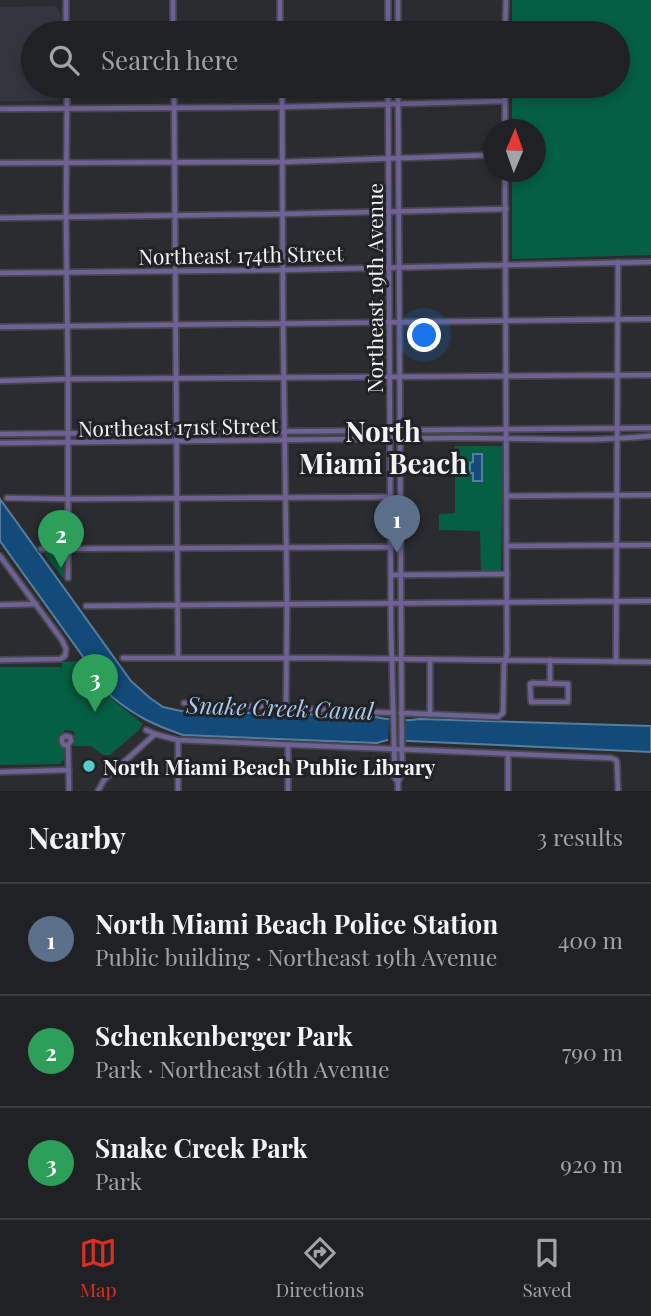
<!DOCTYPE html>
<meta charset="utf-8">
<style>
body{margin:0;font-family:"Playfair Display",serif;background:#28292c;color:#f1f3f6}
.compass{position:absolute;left:483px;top:119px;width:63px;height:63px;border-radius:50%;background:#202124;box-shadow:0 4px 10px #0003;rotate:2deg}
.you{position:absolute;left:425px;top:336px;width:24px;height:24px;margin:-18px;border:5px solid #fff;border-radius:50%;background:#1a73e8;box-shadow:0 0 0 10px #1a73e833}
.badge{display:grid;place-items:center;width:46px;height:46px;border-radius:50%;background:#d93025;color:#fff;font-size:23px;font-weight:700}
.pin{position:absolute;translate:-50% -58px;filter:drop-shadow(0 2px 4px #0008)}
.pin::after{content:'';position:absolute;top:37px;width:24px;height:21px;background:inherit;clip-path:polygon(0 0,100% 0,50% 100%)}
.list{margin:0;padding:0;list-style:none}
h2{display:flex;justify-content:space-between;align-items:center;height:91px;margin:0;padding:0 28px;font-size:30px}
h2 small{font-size:23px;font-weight:400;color:#a2a3a6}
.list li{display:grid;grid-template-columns:46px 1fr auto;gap:21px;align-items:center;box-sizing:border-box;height:112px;padding:0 28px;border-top:2px solid #3d3e41}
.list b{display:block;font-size:26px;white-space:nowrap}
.list p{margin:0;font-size:23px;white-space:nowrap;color:#a2a3a6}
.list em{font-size:23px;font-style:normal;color:#a2a3a6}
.icon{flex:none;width:38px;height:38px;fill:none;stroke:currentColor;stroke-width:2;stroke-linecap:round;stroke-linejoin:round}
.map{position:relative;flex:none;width:651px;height:791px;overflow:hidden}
.search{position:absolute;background:#202124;box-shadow:0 4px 10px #0003;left:21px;right:21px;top:21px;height:77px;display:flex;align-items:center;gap:18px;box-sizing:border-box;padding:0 24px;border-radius:38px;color:#a2a3a6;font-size:26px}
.sheet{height:427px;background:#202124}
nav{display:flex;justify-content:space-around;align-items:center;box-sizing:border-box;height:98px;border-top:2px solid #3d3e41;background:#202124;font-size:19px;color:#a2a3a6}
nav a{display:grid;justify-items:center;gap:4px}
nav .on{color:#d93025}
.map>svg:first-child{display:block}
.built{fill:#33363f}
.green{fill:#055f42}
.water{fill:#124a79;stroke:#567d9e;stroke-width:2}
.pier{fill:#2b2c30}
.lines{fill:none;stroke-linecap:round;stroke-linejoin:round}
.minor-casing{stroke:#47484c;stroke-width:8}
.minor{stroke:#6e6195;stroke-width:4.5}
.poi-dot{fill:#54cdc7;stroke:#212226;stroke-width:2.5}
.labels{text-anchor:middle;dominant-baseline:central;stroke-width:6;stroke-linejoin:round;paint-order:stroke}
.street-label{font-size:21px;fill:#f3f4f6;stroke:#212226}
.poi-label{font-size:21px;font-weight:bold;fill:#f3f4f6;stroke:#212226;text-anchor:start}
.water-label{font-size:23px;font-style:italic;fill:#a8caed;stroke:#212226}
.district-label{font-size:28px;font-weight:bold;fill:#f3f4f6;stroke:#212226}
</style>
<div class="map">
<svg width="651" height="791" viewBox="0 0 651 791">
<rect width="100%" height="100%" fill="#2b2c30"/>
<path class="built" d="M56,6L64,21V33H33V86H59V99L56,101H0V7Z"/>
<g class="green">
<path d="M512,0H651V255L512,259V172H536V130L512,129V86H618V33H512Z"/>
<path d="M455,446H503L501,571H481L480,531L439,530V514L455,513Z"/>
<path d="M43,551H66V582Z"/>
<path d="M85,661L113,700L143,724L139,730L110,755H103L91,746H74V731L64,730V759L60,764L0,765V667H61L62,673V662Z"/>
</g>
<g class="water">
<path d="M473,454H482V481H473V473H470V463L473,462Z"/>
<path d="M0,499L131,681L150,698L163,707L181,711L372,716C388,720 403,722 419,719L651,726V752L387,740L377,743L183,735C154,725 137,717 112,697L0,541Z"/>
</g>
<path class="pier" d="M389,719L406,720V742H388Z"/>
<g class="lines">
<defs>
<g id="minor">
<path d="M66,0V33"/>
<path d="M173,0V33"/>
<path d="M280,0V33"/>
<path d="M398,0V33"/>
<path d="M388,33V0"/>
<path d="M505,33L506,0"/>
<path d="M67,86L66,217L68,379V578"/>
<path d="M174,86L178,658"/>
<path d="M282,86L283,324L287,603L286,708"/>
<path d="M388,86L391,628L395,778L398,782V791"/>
<path d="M505,86V130"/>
<path d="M0,109L282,107L505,101"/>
<path d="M0,163L283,162L494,155"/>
<path d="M0,218L282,214L506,209"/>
<path d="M0,273L282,270L651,262"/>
<path d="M0,327L651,319"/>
<path d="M0,381L68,379L651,375"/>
<path d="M0,434L651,428"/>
<path d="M0,443C150,442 300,440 450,438C516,437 585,443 651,436"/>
<path d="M506,496L651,495"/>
<path d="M7,498L71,499L390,497"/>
<path d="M507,546L651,545"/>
<path d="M41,549L391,547"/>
<path d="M0,556L62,640L66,649L65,656L60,659L0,660"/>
<path d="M391,575L507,574"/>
<path d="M0,605L36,604"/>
<path d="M86,606L651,601"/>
<path d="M123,658H321L651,662"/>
<path d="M550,660V683"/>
<path d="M616,662L618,262"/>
<path d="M532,683L568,684V702H531L530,684Z"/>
<path d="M184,703L393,713"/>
<path d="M401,713L498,717L503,713L504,665L507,654L505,172"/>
<path d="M430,714V659"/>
<path d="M146,730L155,734L178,740L611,758L616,760L617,762L618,791"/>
<path d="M178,740V791"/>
<path d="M68,745H64L62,742V738L65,736L70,737L71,741L68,745L69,791"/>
<path d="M288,745V791"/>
<path d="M508,754V791"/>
<path d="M0,772L69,770"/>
<path d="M398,782L402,773L398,86"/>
<path d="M98,791L104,780L155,734"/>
</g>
</defs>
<use href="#minor" class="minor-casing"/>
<use href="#minor" class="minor"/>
</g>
<circle class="poi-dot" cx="89" cy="766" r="7"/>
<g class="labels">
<g class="street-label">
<text transform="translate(241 254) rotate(-1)">Northeast 174th Street</text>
<text transform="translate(374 288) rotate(-90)">Northeast 19th Avenue</text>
<text transform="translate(178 426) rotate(-1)">Northeast 171st Street</text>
</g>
<g class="poi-label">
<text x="103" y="766">North Miami Beach Public Library</text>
</g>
<g class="water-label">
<text transform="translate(280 707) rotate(2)">Snake Creek Canal</text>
</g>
<g class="district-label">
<text x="383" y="430">North<tspan x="383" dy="32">Miami Beach</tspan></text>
</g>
</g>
</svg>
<svg class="compass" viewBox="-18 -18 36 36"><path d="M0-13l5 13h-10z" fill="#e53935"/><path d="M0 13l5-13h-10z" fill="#a2a3a6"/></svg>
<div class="you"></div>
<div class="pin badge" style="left:397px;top:553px;background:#5c6f8a">1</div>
<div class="pin badge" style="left:61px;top:568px;background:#2e9e5b">2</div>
<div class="pin badge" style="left:95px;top:712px;background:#2e9e5b">3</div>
<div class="search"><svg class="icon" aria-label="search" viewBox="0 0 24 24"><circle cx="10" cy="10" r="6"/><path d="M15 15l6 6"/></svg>Search here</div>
</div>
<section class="sheet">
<h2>Nearby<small>3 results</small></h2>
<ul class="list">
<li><span class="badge" style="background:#5c6f8a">1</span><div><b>North Miami Beach Police Station</b><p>Public building · Northeast 19th Avenue</p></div><em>400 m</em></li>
<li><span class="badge" style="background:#2e9e5b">2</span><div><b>Schenkenberger Park</b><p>Park · Northeast 16th Avenue</p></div><em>790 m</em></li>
<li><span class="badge" style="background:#2e9e5b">3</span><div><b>Snake Creek Park</b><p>Park</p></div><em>920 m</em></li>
</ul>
</section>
<nav>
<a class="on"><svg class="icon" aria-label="map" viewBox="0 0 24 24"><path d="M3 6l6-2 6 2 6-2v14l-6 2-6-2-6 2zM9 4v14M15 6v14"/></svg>Map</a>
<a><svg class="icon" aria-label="directions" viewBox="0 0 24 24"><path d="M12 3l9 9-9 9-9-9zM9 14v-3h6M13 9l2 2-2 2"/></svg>Directions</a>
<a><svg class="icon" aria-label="saved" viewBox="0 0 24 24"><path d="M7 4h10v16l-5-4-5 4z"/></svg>Saved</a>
</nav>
